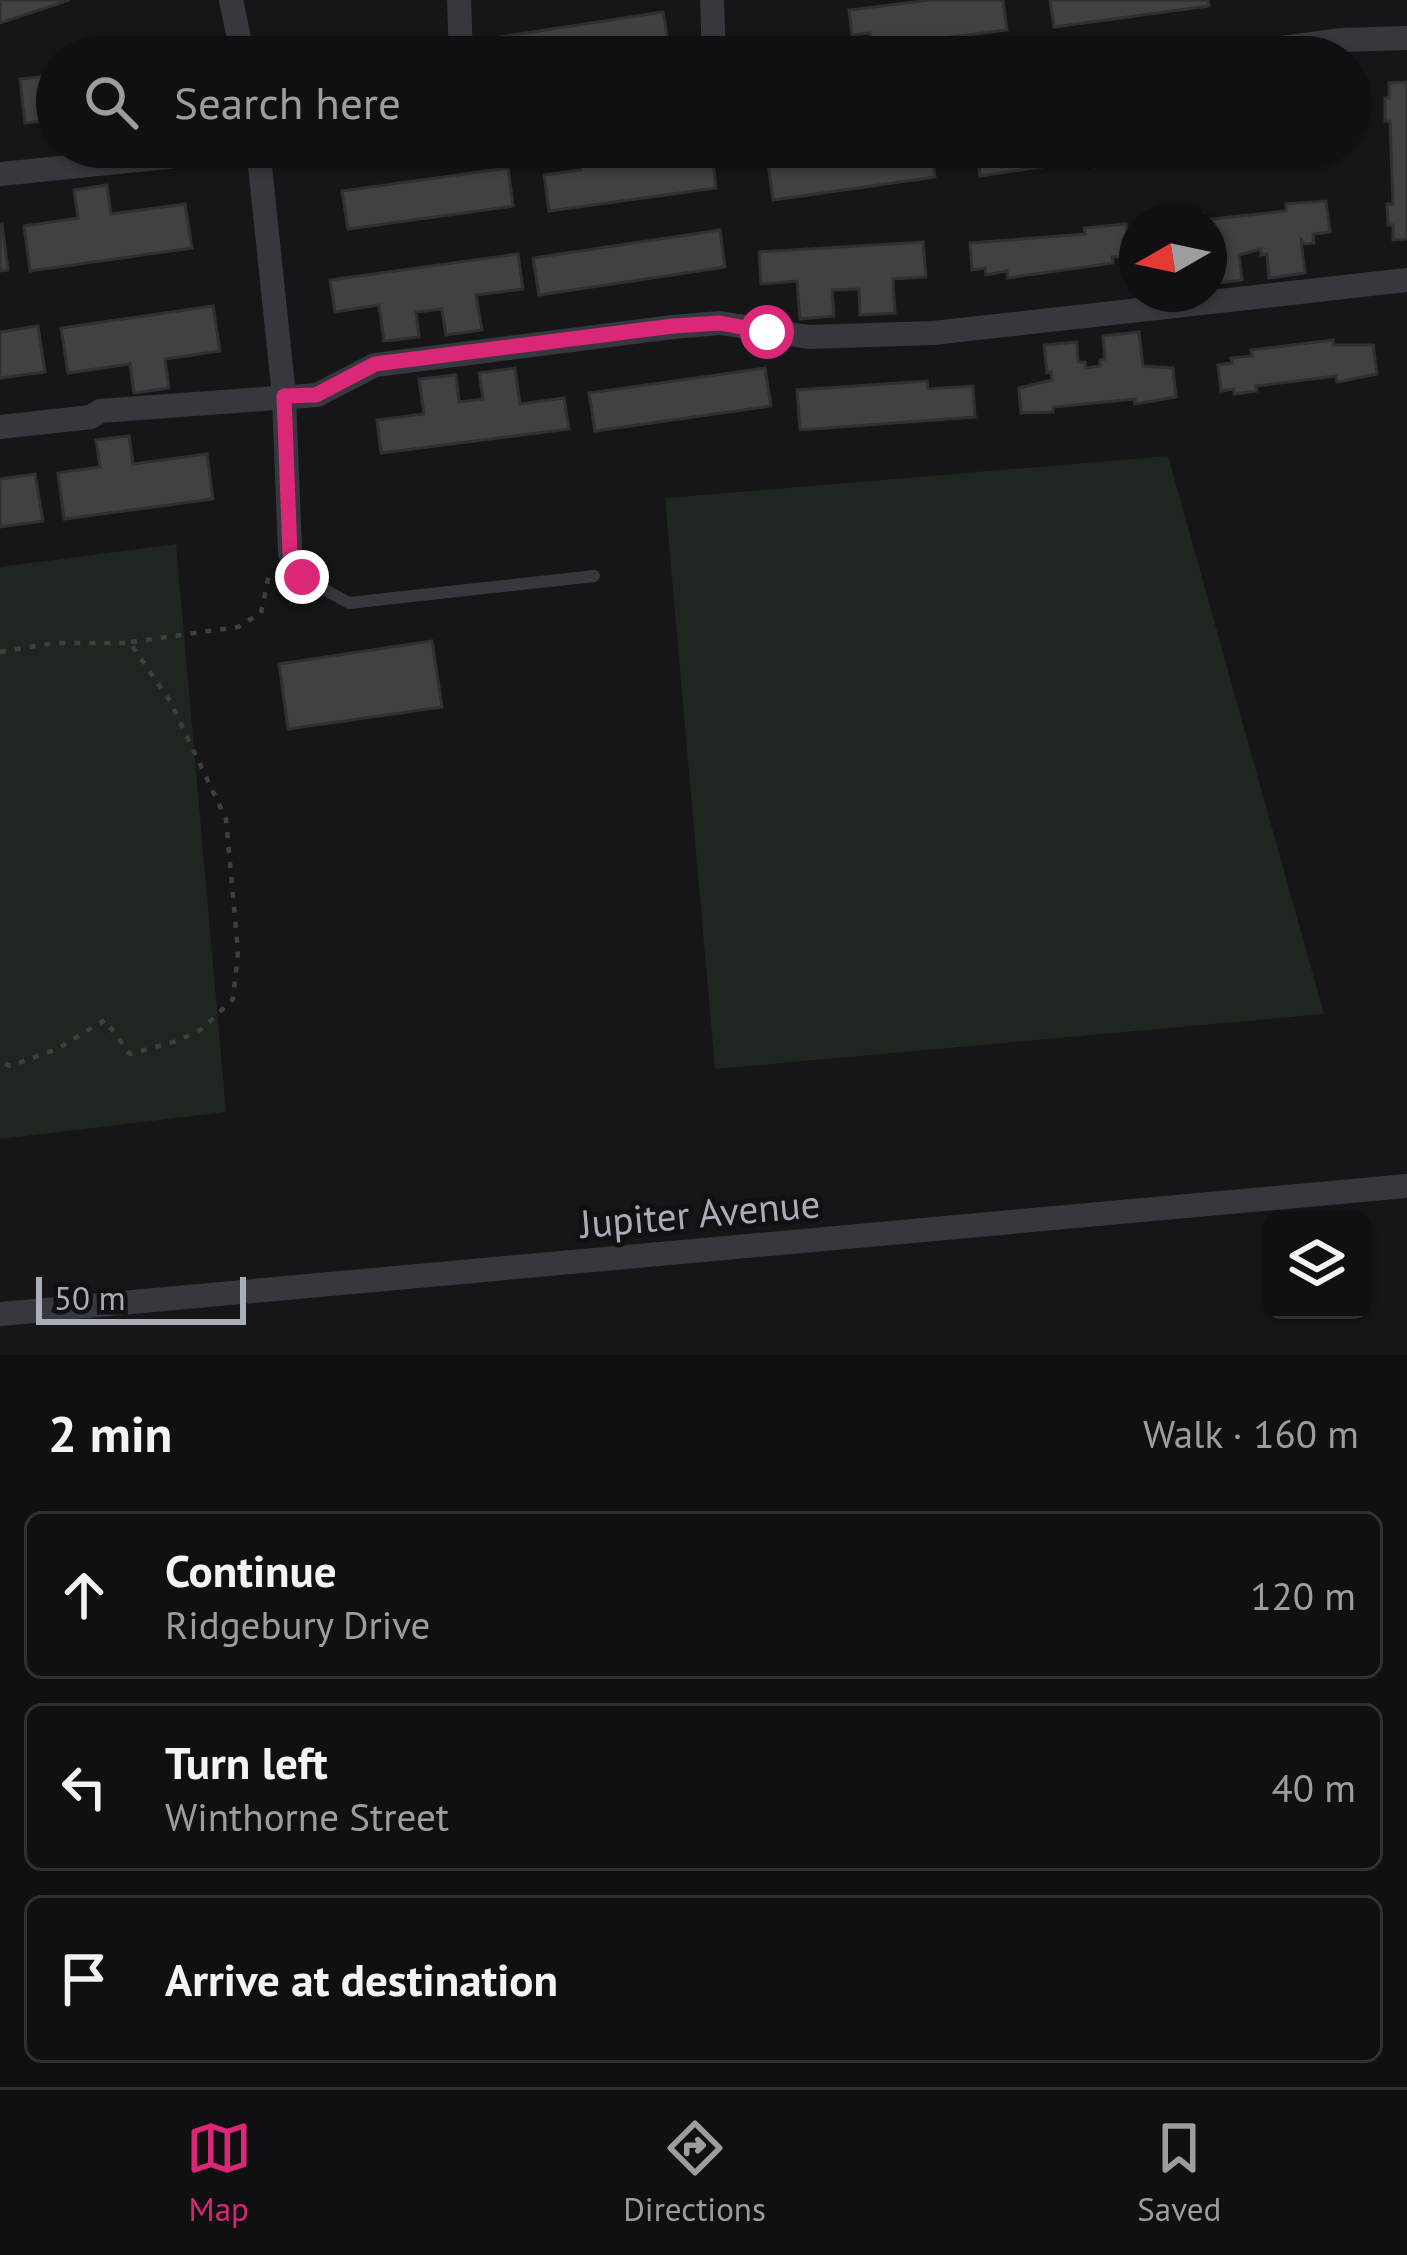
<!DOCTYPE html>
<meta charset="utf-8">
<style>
body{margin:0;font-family:"PT Sans",sans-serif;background:#19191b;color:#f1f3f6}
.controls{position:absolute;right:36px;bottom:36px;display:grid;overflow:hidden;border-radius:18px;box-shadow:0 3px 9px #0004}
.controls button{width:108px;height:108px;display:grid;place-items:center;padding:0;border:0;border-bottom:3px solid #303032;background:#101012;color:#f1f3f6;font:60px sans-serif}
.compass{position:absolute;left:1119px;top:204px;width:108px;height:108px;border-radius:50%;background:#101012;box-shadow:0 3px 9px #0004;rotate:261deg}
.scale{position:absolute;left:36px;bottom:30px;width:210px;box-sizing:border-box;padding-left:12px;border:6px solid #a8adb8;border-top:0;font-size:33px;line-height:42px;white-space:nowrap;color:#a8adb8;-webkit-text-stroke:9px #111113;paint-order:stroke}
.stop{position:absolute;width:36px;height:36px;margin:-27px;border:9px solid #db2777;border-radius:50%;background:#fff}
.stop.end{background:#db2777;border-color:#fff;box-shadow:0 3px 12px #0008}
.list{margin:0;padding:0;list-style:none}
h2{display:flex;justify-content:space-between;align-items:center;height:156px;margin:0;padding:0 48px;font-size:51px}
h2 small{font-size:39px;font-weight:400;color:#9c9d9f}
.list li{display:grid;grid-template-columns:78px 1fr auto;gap:36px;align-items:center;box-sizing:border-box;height:168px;margin:0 24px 24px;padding:0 24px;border:3px solid #303032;border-radius:18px}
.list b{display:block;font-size:45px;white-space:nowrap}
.list p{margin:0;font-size:39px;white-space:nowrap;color:#9c9d9f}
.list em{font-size:39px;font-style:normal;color:#9c9d9f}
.icon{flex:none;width:66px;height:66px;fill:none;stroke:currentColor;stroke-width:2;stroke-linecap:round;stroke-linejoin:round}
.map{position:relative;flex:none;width:1407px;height:1355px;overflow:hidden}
.search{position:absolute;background:#101012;box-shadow:0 3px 9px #0004;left:36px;right:36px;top:36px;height:132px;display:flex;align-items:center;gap:30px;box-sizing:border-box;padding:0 42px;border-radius:66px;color:#9c9d9f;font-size:45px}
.sheet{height:732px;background:#101012}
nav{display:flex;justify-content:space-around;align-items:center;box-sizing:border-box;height:168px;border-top:3px solid #303032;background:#101012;font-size:33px;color:#9c9d9f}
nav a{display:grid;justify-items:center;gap:6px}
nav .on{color:#db2777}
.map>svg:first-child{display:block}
.green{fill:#1e261f}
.building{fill:#404145;stroke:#303034;stroke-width:3}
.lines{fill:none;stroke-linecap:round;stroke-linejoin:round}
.path{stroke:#3d3f44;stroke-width:4.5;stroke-dasharray:6 9;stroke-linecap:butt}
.service{stroke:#37383d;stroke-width:12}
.minor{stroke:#37383d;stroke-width:24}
.route{stroke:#db2777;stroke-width:15}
.labels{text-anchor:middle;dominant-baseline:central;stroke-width:10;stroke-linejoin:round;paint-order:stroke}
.street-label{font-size:39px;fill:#a8adb8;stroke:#111113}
</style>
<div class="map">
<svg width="1407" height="1355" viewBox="0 0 1407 1355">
<rect width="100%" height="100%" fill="#161618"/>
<g class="green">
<path d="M1168,456L1324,1014L715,1069L665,498Z"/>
<path d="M176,544L226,1112L0,1139V567Z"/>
</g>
<g class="building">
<path d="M0,0H69L0,23Z"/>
<path d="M930,0H1003L1007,30L872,47L870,33L852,35L849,10Z"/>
<path d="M1050,0H1208L1209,6L1054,27Z"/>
<path d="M663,12L669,48L615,57H490L487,39Z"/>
<path d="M57,75V119L25,123L20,79Z"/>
<path d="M1407,82V239L1393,240V225H1388L1387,204H1393L1390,121H1385V98H1389V83Z"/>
<path d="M578,147H613L615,158L639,154L638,147H674L676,160L712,155L716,188L549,211L544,175L581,170Z"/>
<path d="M882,147H931L935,177L773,200L768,164Z"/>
<path d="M989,147H1135L1137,158L1095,167L1094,159L980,176L977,149Z"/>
<path d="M1179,147H1216V153L1194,155L1193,151L1180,153Z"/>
<path d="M508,168L513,206L348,229L342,191Z"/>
<path d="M107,185L111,214L185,204L192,248L30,271L24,226L78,218L74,190Z"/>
<path d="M1326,201L1330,232L1313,234L1314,243L1305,244L1301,240L1305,273L1269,278L1267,254L1261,255V249L1239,255L1242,280L1209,284V222H1171L1203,214L1204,220L1286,211V204Z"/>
<path d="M2,224L8,270L0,271V225Z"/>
<path d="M1126,224L1129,256L1112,257L1113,263L1008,278L1007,271L986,275L985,268L972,270L970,243L1085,234L1084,228Z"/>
<path d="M720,230L725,267L539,295L533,258Z"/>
<path d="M923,242L926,277L893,279L895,313L860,315L859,289L832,290L834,316L800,319L797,281L761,284L759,252Z"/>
<path d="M518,254L523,289L476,295L482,330L446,335L442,309L416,312L419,337L384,341L379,305L335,312L330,280Z"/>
<path d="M213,306L220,351L165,359L169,388L134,393L130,364L68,373L61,328Z"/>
<path d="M38,326L45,372L0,378V332Z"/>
<path d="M1139,332L1143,366L1173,368L1176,397L1135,404V399L1053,407V412L1021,413L1019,388L1052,380L1051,372L1047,373L1044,345L1077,342L1078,362H1085L1086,368L1100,366V360L1105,359L1103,336Z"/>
<path d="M1333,340V345H1373L1377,374L1337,382L1336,376L1256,386L1257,391L1234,394V389L1221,391L1218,365L1232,363L1231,358L1252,356L1251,350Z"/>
<path d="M515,368L520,404L564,398L569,429L381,453L377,420L424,414L419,379L456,375L459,402L483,399L479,373Z"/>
<path d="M765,368L771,406L595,431L589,393Z"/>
<path d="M927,381L928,389L973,386L975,417L800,430L797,390Z"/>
<path d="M129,436L133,464L207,454L213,499L64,519L58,473L100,467L96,440Z"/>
<path d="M35,474L43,521L0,527V479Z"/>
<path d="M432,641L442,707L288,729L279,664Z"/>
</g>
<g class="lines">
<g class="path">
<path d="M131,642L238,627L261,613L269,574"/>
<path d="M0,652L54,643H130L170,701L226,819L238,952L233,999L202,1029L177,1041L130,1054L105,1020L57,1049L10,1066L0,1061"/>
</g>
<path class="service" d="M302,577L349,603L594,576"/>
<g class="minor">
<path d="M231,0L243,57"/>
<path d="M459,0L461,57"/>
<path d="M712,0L714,57"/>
<path d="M1210,57L1342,40L1407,38"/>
<path d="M258,147L284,396L290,553L302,577"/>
<path d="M0,174L266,147"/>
<path d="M0,427L91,417L100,411L317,395L375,365L673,327L720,323L809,337L933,333L1407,280"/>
<path d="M0,1314L1407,1186"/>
</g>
</g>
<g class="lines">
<path class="route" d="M302,577L290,554L284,396L316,395L375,364L673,326L720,323L767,332"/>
</g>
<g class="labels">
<g class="street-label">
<text transform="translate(700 1213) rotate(-5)">Jupiter Avenue</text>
</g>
</g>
</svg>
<div class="controls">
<button><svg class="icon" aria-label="layers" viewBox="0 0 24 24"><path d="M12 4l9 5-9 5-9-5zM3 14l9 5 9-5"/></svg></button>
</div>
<svg class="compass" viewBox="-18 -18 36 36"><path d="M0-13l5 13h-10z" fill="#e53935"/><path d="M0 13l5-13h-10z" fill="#9c9d9f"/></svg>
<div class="scale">50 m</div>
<div class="stop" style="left:767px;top:332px"></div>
<div class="stop end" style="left:302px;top:577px"></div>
<div class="search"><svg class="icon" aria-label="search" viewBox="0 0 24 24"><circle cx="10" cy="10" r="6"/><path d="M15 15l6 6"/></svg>Search here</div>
</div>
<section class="sheet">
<h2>2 min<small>Walk · 160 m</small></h2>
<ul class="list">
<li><svg class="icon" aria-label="ahead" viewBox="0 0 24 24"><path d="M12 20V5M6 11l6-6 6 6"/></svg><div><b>Continue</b><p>Ridgebury Drive</p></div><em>120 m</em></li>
<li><svg class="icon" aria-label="left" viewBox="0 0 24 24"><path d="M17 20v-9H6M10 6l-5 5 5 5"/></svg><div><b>Turn left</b><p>Winthorne Street</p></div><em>40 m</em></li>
<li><svg class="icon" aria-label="arrive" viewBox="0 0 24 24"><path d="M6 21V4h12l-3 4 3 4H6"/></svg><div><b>Arrive at destination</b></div></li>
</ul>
</section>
<nav>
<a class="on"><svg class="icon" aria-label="map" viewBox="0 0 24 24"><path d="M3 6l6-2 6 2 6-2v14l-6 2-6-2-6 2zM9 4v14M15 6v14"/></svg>Map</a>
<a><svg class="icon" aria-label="directions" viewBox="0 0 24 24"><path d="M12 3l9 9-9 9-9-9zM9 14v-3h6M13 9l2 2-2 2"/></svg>Directions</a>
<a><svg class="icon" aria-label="saved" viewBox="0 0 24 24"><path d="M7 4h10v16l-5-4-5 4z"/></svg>Saved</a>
</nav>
